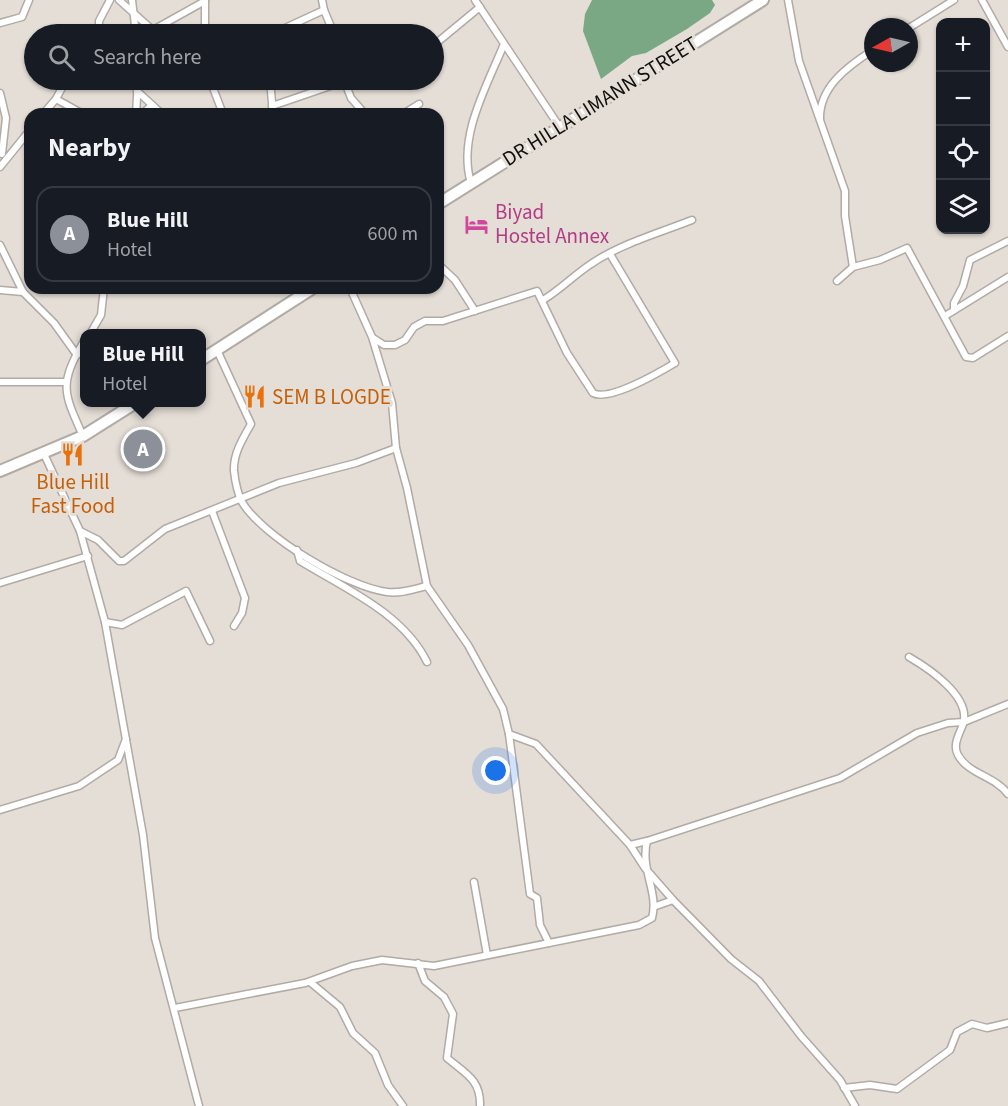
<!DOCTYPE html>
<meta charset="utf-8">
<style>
body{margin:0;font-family:"Source Sans 3",sans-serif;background:#20242c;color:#f1f3f6}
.controls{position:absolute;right:18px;top:18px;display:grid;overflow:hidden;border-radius:12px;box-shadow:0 2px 4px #0004}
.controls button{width:54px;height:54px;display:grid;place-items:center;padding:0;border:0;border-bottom:2px solid #363941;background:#171b24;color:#f1f3f6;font:30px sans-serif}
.compass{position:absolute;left:864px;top:18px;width:54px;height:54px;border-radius:50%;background:#171b24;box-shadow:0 2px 4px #0004;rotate:262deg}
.you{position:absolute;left:496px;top:771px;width:21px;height:21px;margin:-15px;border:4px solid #fff;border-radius:50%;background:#1a73e8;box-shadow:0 0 0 9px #1a73e833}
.badge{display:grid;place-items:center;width:39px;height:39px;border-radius:50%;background:#8c9099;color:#fff;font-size:20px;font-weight:700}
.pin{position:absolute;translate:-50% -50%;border:3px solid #fff;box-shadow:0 2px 6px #0006}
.popup{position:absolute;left:80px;top:329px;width:126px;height:78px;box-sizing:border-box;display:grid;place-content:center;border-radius:12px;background:#171b24;filter:drop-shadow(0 2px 4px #0005);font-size:20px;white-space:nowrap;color:#9ea1a6}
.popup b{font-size:22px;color:#f1f3f6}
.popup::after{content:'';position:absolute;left:50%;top:100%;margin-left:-12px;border:12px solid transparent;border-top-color:#171b24}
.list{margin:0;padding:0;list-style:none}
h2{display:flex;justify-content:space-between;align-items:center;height:78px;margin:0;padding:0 24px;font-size:26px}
h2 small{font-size:20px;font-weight:400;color:#9ea1a6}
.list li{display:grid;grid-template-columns:39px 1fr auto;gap:18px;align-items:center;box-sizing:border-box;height:96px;margin:0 12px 12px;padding:0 12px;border:2px solid #363941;border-radius:18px}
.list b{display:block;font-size:22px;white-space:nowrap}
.list p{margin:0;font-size:20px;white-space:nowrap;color:#9ea1a6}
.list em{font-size:20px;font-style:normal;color:#9ea1a6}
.icon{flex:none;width:33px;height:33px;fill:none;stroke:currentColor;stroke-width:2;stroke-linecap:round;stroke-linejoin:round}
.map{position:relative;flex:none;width:1008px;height:1106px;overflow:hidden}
.search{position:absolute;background:#171b24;box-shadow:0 2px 4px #0004;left:24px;top:24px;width:420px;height:66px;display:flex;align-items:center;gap:15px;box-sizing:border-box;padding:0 21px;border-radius:33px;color:#9ea1a6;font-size:22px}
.panel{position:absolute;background:#171b24;box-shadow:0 2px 4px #0004;left:24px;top:108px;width:420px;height:186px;border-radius:18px}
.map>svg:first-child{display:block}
.forest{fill:#7aa885}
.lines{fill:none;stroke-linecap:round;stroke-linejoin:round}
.street-casing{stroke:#b2aaa5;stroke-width:9}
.highway-casing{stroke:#b2aaa5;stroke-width:14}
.street{stroke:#fff;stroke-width:6}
.highway{stroke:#fff;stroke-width:10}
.labels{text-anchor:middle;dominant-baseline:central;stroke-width:6;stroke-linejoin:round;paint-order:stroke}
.street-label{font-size:21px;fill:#12100e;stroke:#e5ded7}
.hotel-label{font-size:21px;fill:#b23c85;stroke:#e5ded7;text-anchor:start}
.food-label{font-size:21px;fill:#c56008;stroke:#e5ded7;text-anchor:start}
</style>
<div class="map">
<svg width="1008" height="1106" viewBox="0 0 1008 1106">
<rect width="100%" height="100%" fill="#e5ded7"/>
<path class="forest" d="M592,0H712L715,5L710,13L687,29L646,53L632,56L601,79L583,31L585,14Z"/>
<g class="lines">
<defs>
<g id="street">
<path d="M119,0L157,34"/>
<path d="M132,0L136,34"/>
<path d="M475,0L559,126"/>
<path d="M788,0L799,61L845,191V216L853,267"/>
<path d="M982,0L1008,47"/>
<path d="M324,10L334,34"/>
<path d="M0,23L22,17L29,0"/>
<path d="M909,28L954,0"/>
<path d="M99,34V21L110,0"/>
<path d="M150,34L153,30L205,1"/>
<path d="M205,34V0"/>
<path d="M272,34L324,10L322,0"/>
<path d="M434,45L480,7"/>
<path d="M210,80L223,114"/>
<path d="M270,80L273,114"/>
<path d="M344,80L351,98L365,114"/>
<path d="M137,91L162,114"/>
<path d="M0,93L6,118L2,154"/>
<path d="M56,99L83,114"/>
<path d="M272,106L348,80"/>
<path d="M43,114L56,99L66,80"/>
<path d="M136,114L138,80"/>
<path d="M142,114L152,105"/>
<path d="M403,114L419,104"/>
<path d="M820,119C819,87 848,66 873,50"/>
<path d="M0,167L30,130"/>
<path d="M471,183C457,137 487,86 504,44"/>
<path d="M0,245L23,292L54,323L77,355"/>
<path d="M438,264L455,280L475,311"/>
<path d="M837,281L853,267L880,260L907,248L966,357L973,358L1008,336"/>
<path d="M350,288L372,337L392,403L396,448L407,488L427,586L468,645L503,709L509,734L536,744L630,845L645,868L673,900L731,959L759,981L801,1036L840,1080L855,1106"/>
<path d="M0,290L23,292"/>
<path d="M543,300C560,290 574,275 591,264C620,244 659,233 692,220"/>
<path d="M954,310V303L963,286L970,260L1008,241"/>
<path d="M945,316L1008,277"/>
<path d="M90,334L101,315L104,288"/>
<path d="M373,338L384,345H395L405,340L414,327L425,321H443L537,291L567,353L593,393C609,402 660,372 675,363L610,254"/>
<path d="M217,350L251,424C243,438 233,454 234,471C235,480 238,494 242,502C262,536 347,587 387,592C401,594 414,589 427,586"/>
<path d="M0,382H66"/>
<path d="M83,436C63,392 59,384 84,341"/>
<path d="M44,454L80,531L105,622L143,835L155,938L199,1106"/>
<path d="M212,511L245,598L242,613L234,626"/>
<path d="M80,531L98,540L119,561H124L165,529L279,483L356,463L396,448"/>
<path d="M297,550L300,561C344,588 403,613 427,662"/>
<path d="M0,583L88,556"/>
<path d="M105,622L122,625L186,591L210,641"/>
<path d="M909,657C928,668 972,697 963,724C960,733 952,745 958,755C968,774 995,776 1008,794"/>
<path d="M509,734L530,894L537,898L540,925L549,943"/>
<path d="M0,810L79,786L118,760L126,739"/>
<path d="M630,845L647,841"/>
<path d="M474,882L487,955"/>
<path d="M656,906L673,900"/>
<path d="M418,963L425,981L444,997L453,1014L447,1058C466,1074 481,1080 480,1106"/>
<path d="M310,982L340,1007L353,1033L375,1053L388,1085L403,1106"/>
<path d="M175,1008L305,983L352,966L382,960L434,966L639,925L652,918C659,892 640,870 647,841L840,778L917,733L948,723L964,722L1008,704"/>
<path d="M844,1088L870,1085L897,1089L950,1050L957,1032L972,1024L987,1028L1008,1023"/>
</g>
<g id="highway">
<path d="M438,204L763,0"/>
<path d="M201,360L313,288"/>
<path d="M0,471L83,436L137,402"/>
</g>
</defs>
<use href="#street" class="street-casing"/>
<use href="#highway" class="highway-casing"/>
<use href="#street" class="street"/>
<use href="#highway" class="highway"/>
</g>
<defs>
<symbol id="hotel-bare" viewBox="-9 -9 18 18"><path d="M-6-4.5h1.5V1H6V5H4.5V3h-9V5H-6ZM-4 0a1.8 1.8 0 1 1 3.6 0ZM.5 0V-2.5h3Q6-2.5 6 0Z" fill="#d1479c" stroke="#e5ded7" stroke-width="2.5" paint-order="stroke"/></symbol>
<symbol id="restaurant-bare" viewBox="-9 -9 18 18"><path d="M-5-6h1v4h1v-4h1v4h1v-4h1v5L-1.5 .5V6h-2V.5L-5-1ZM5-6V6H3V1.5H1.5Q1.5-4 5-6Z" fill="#e8710a" stroke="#e5ded7" stroke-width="2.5" paint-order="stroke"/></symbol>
</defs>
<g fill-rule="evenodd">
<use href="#hotel-bare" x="460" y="208" width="33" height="33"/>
<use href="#restaurant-bare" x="238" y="380" width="33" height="33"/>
<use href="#restaurant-bare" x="56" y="438" width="33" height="33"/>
</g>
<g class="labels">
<g class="street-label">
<text transform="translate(600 101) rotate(-32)">DR HILLA LIMANN STREET</text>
</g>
<g class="hotel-label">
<text x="495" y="212">Biyad<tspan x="495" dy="24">Hostel Annex</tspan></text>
</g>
<g class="food-label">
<text x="272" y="397">SEM B LOGDE</text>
<text x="73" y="482" text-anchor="middle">Blue Hill<tspan x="73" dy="24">Fast Food</tspan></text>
</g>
</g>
</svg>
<div class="controls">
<button>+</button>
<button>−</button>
<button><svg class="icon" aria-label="locate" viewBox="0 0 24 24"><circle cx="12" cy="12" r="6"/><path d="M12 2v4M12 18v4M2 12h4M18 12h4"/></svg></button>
<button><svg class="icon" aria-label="layers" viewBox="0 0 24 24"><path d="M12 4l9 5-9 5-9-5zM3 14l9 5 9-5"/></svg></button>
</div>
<svg class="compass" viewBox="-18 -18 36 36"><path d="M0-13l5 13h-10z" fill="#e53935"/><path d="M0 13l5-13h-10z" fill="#9ea1a6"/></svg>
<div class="you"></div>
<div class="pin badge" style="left:143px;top:449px">A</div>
<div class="popup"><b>Blue Hill</b>Hotel</div>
<div class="search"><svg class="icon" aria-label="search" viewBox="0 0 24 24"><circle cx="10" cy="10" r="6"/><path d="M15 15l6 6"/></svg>Search here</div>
<section class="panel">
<h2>Nearby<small></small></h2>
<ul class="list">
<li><span class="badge">A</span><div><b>Blue Hill</b><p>Hotel</p></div><em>600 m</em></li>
</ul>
</section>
</div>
